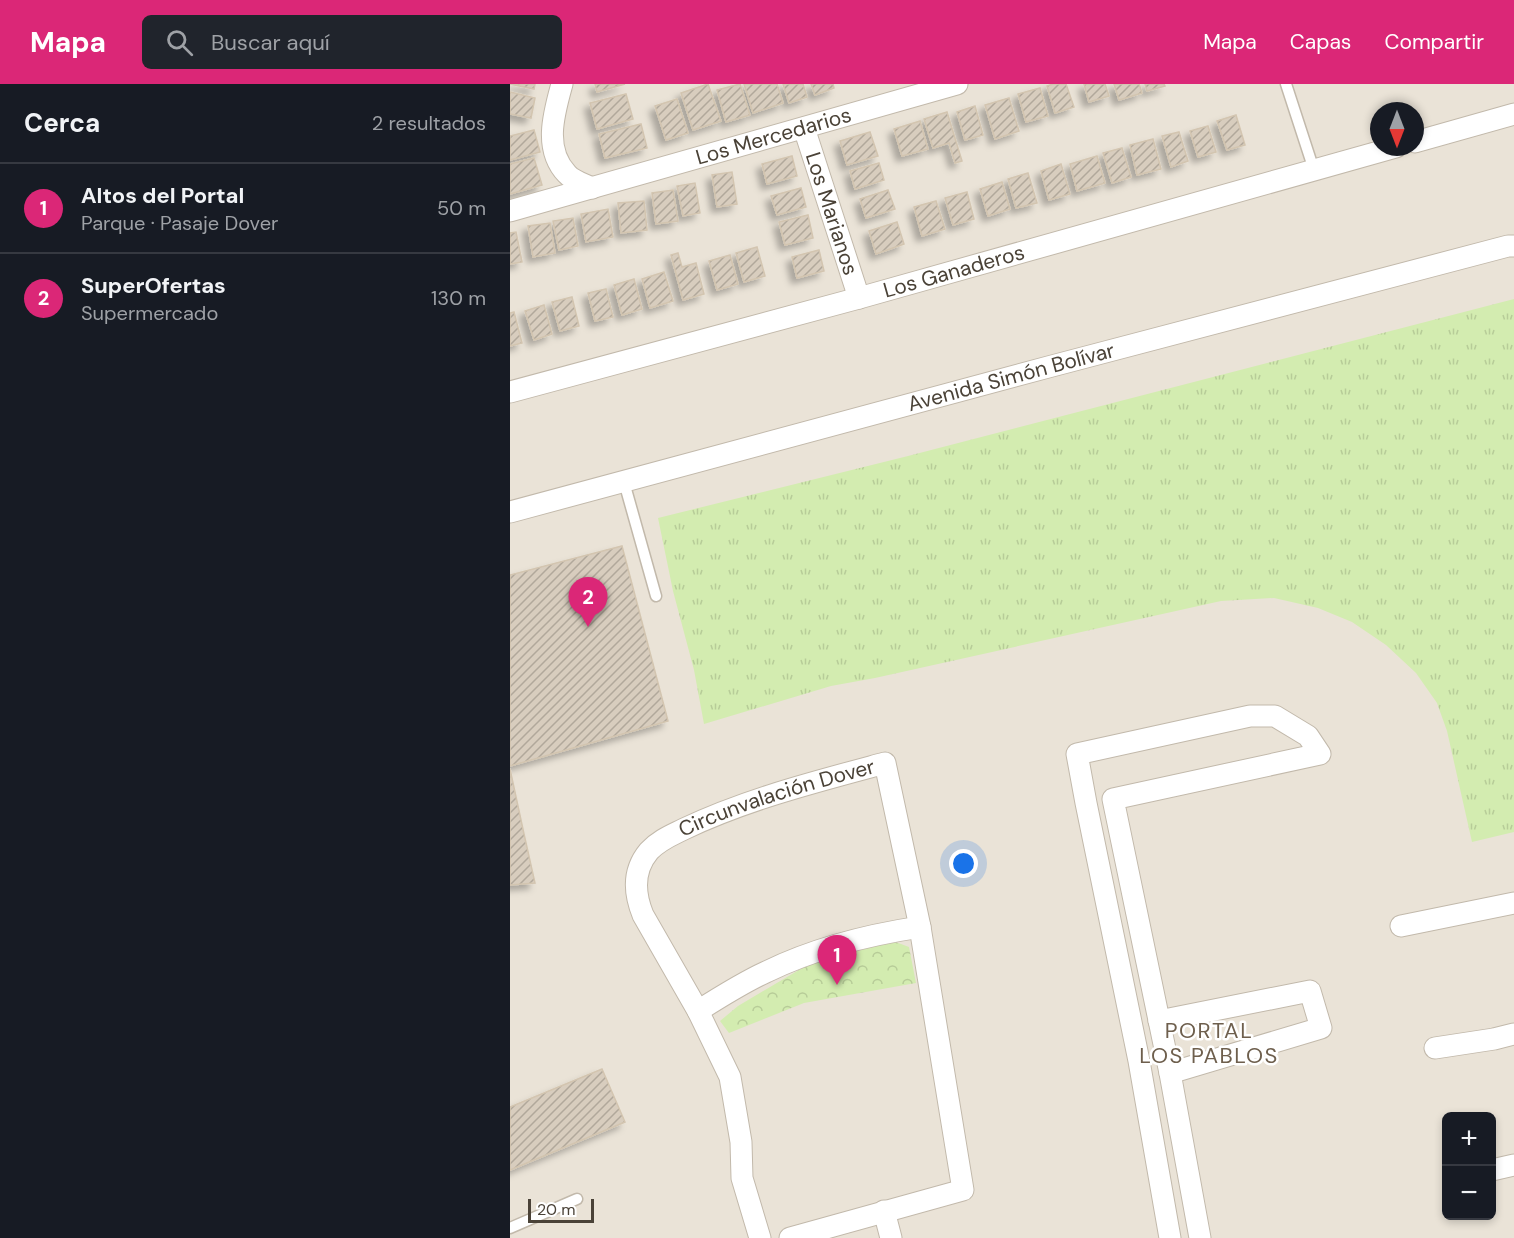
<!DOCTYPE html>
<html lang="es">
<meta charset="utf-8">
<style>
body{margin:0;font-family:"DM Sans",sans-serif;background:#20242c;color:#f1f3f6}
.controls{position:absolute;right:18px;bottom:18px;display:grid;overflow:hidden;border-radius:9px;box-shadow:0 3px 9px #0003}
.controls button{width:54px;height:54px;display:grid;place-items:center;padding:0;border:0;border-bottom:2px solid #363941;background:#171b24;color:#f1f3f6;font:30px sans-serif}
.compass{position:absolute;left:860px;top:18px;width:54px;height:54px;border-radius:50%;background:#171b24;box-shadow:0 3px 9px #0003;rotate:180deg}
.scale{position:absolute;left:18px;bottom:15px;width:66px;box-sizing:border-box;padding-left:6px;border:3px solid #4a4237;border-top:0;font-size:16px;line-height:21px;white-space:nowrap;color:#4a4237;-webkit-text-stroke:4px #fff;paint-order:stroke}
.you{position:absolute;left:454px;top:780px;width:21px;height:21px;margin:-15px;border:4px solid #fff;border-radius:50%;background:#1a73e8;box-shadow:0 0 0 9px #1a73e833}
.badge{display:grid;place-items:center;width:39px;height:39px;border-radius:50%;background:#db2777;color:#fff;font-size:20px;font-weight:700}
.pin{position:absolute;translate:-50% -50px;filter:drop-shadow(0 2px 3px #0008)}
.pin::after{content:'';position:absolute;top:32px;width:21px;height:18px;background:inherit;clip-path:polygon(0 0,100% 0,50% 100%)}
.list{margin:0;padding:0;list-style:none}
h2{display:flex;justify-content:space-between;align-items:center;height:78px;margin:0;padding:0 24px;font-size:26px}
h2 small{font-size:20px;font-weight:400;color:#9ea1a6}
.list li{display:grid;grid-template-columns:39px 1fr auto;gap:18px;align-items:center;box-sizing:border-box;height:90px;padding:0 24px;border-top:2px solid #363941}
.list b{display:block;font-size:22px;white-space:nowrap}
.list p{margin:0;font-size:20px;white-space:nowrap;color:#9ea1a6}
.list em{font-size:20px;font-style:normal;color:#9ea1a6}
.icon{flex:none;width:33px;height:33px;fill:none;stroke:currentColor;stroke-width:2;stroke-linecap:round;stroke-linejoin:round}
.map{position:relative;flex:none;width:1004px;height:1154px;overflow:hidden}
header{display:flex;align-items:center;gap:36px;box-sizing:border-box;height:84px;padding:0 30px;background:#db2777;color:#fff}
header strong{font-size:28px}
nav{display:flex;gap:33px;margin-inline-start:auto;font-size:21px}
.search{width:420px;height:54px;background:#20242c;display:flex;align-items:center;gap:15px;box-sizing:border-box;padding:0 21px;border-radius:9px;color:#9ea1a6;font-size:22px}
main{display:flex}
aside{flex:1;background:#171b24}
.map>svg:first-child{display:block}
.residential{fill:#eae3d7;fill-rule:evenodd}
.grass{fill:url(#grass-tufts)}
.park{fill:url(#park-crowns)}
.building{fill:url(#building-hatch);stroke:#d3c5b0;stroke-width:1.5;filter:url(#shadow)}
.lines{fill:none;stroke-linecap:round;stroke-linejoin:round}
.service-casing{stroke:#c2b9ab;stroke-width:13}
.minor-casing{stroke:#c2b9ab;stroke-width:23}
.service{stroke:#fff;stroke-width:10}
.minor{stroke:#fff;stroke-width:21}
.labels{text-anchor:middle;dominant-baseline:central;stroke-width:5;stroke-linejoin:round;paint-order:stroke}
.street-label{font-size:21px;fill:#4a4237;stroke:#fff}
.neighbourhood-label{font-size:22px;letter-spacing:1.5px;fill:#6e5f4d;stroke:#fff}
</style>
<header>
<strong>Mapa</strong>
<div class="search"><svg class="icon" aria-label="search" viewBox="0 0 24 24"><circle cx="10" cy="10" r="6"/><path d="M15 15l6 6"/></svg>Buscar aquí</div>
<nav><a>Mapa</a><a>Capas</a><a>Compartir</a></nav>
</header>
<main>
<aside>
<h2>Cerca<small>2 resultados</small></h2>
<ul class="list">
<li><span class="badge">1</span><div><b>Altos del Portal</b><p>Parque · Pasaje Dover</p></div><em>50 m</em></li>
<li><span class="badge">2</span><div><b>SuperOfertas</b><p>Supermercado</p></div><em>130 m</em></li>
</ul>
</aside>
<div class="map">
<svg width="1004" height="1154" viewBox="0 0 1004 1154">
<defs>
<pattern id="grass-tufts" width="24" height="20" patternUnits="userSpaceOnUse" patternTransform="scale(1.5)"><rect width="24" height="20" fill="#d3ecb0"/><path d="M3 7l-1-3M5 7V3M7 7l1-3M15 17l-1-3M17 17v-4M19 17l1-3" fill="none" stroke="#b7cc98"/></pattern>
<pattern id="park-crowns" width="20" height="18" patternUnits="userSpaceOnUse" patternTransform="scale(1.5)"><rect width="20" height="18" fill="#d3ecb0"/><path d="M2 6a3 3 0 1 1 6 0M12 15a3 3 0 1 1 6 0" fill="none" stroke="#b7cc98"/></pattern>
<pattern id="building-hatch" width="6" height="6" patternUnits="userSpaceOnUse" patternTransform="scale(1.5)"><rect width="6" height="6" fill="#d8cdbe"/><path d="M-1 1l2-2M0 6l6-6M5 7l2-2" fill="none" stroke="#b1a89b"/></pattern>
<filter id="shadow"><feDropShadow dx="-5.5" dy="5.5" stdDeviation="3" flood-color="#0004"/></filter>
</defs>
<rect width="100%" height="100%" fill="#f6f1e9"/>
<path class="residential" d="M0,0H1004V1154H0ZM869,27H905V63H869ZM936,1032H982V1132H936Z"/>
<path class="grass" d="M1004,215V748L962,758L937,647L927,619L906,589L876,561L842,538L808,524L764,514L711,517L365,594L321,602L194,640L184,586L163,507L148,434L398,372Z"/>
<path class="park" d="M383,857L399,863L406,899L294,919L219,949L210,937L228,922L299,880Z"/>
<g class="building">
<path d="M0,0H25L24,5Z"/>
<path d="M85,0H115L87,8Z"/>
<path d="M198,0L211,37L183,46L171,9Z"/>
<path d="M230,0L240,31L216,38L207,6Z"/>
<path d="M234,0H267L273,19L243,29Z"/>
<path d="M273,0H293L297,13L279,19Z"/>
<path d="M301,0H323L324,4L305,11Z"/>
<path d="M543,0H556L564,23L545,29L537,2Z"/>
<path d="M574,0H595L599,12L579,18Z"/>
<path d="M604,0H629L632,9L609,16Z"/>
<path d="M635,0H654L655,2L637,7Z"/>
<path d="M530,4L538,32L516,38L508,10Z"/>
<path d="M0,8L25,14L21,34L0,30Z"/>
<path d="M116,10L123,35L87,45L80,19Z"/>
<path d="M499,14L509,47L485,55L475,21Z"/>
<path d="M167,15L178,49L156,56L145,22Z"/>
<path d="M465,22L473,51L455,56L447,28Z"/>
<path d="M437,28L452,77L445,79L439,59L423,64L414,35Z"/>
<path d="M726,31L735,61L717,66L707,37Z"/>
<path d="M410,37L418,65L392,72L384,45Z"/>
<path d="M131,40L137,64L95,74L89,50Z"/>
<path d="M698,42L706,68L688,73L680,47Z"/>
<path d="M24,46L30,68L0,76V52Z"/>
<path d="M360,48L368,72L337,81L330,57Z"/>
<path d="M669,48L678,77L661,83L652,52Z"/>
<path d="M643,55L651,85L627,91L620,61Z"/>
<path d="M612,64L621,93L602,99L593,69Z"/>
<path d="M282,72L287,92L257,100L252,80Z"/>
<path d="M587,72L595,99L567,107L560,80Z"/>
<path d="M24,74L32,101L0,110V80Z"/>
<path d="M369,79L374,96L345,105L340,87Z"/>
<path d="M551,80L560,110L539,116L531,87Z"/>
<path d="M222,88L227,120L207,123L202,91Z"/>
<path d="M518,89L527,119L506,124L498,95Z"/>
<path d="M492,98L500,125L478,132L470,105Z"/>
<path d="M185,99L190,129L173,132L167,102Z"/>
<path d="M291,104L296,123L267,131L261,112Z"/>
<path d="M163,106L168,137L146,140L142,109Z"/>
<path d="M378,106L385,125L356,134L350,115Z"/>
<path d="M457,108L464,135L443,141L435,114Z"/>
<path d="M134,117L137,146L111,149L108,119Z"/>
<path d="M426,117L435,145L412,152L404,123Z"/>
<path d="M98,125L103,153L76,158L71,130Z"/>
<path d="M298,131L303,154L275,161L269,138Z"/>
<path d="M63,134L68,162L49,166L43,137Z"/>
<path d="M387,138L394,160L366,170L359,147Z"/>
<path d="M40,139L45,169L23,173L18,142Z"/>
<path d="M6,148L12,178L0,180V149Z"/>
<path d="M247,163L255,192L234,198L226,169Z"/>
<path d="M309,166L314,187L287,194L282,173Z"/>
<path d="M168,169L172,183L186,179L194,210L173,216L161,171Z"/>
<path d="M220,171L228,200L207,206L199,177Z"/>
<path d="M154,188L163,217L140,224L132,195Z"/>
<path d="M124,195L132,225L112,231L104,201Z"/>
<path d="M96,205L103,233L85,237L78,209Z"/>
<path d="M62,213L69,242L50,247L42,218Z"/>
<path d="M34,221L42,250L24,256L15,227Z"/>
<path d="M4,228L12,259L0,262V229Z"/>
<path d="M112,462L158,637L0,682V491Z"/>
<path d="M0,685L14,750L25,799L0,801Z"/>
<path d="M92,985L115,1038L0,1086V1023Z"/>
</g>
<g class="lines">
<defs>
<g id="service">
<path d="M776,0L804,86"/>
<path d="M114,398L146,512"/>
<path d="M0,1144L67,1115"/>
</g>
<g id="minor">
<path d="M52,0C44,29 33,65 57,90C63,97 74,100 82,104"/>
<path id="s1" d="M294,44L349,214"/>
<path d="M905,58L1004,30"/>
<path id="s2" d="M0,127L447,0"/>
<path id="s3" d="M0,308L349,214L886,63"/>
<path id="s4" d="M0,428L542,282L998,162H1004"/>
<path d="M891,842L1004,819"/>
<path d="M188,927C210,913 232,899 256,888C305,864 357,851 410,843"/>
<path d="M649,937L800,907L811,944L660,989"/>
<path d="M925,964L984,955L1004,950"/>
<path d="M982,1086L1004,1081"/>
<path d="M374,1127L381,1154"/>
<path id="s5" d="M250,1154L232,1094L231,1058L220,993L188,927L133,831C124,809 123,786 139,767C149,756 162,751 174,745C237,715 308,697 375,679L410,843L453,1106L280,1154"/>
<path d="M660,1154L629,977L576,719L567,670L740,632H765L798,652L810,670L603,715L660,989L690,1154"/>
</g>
</defs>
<use href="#service" class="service-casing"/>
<use href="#minor" class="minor-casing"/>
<use href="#service" class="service"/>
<use href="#minor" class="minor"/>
</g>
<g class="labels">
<g class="street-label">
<text stroke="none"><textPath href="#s2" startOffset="274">Los Mercedarios</textPath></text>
<text stroke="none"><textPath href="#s1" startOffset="90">Los Marianos</textPath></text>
<text stroke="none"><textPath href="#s3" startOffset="460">Los Ganaderos</textPath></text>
<text stroke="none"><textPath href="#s4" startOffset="519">Avenida Simón Bolívar</textPath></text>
<text stroke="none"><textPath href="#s5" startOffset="556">Circunvalación Dover</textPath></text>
</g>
<g class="neighbourhood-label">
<text x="699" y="946">PORTAL<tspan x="699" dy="25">LOS PABLOS</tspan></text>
</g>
</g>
</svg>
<div class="controls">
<button>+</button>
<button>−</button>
</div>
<svg class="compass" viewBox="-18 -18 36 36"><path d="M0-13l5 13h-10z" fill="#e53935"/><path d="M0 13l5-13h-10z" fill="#9ea1a6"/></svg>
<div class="scale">20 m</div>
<div class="you"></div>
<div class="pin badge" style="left:327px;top:901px">1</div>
<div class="pin badge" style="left:78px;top:543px">2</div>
</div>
</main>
